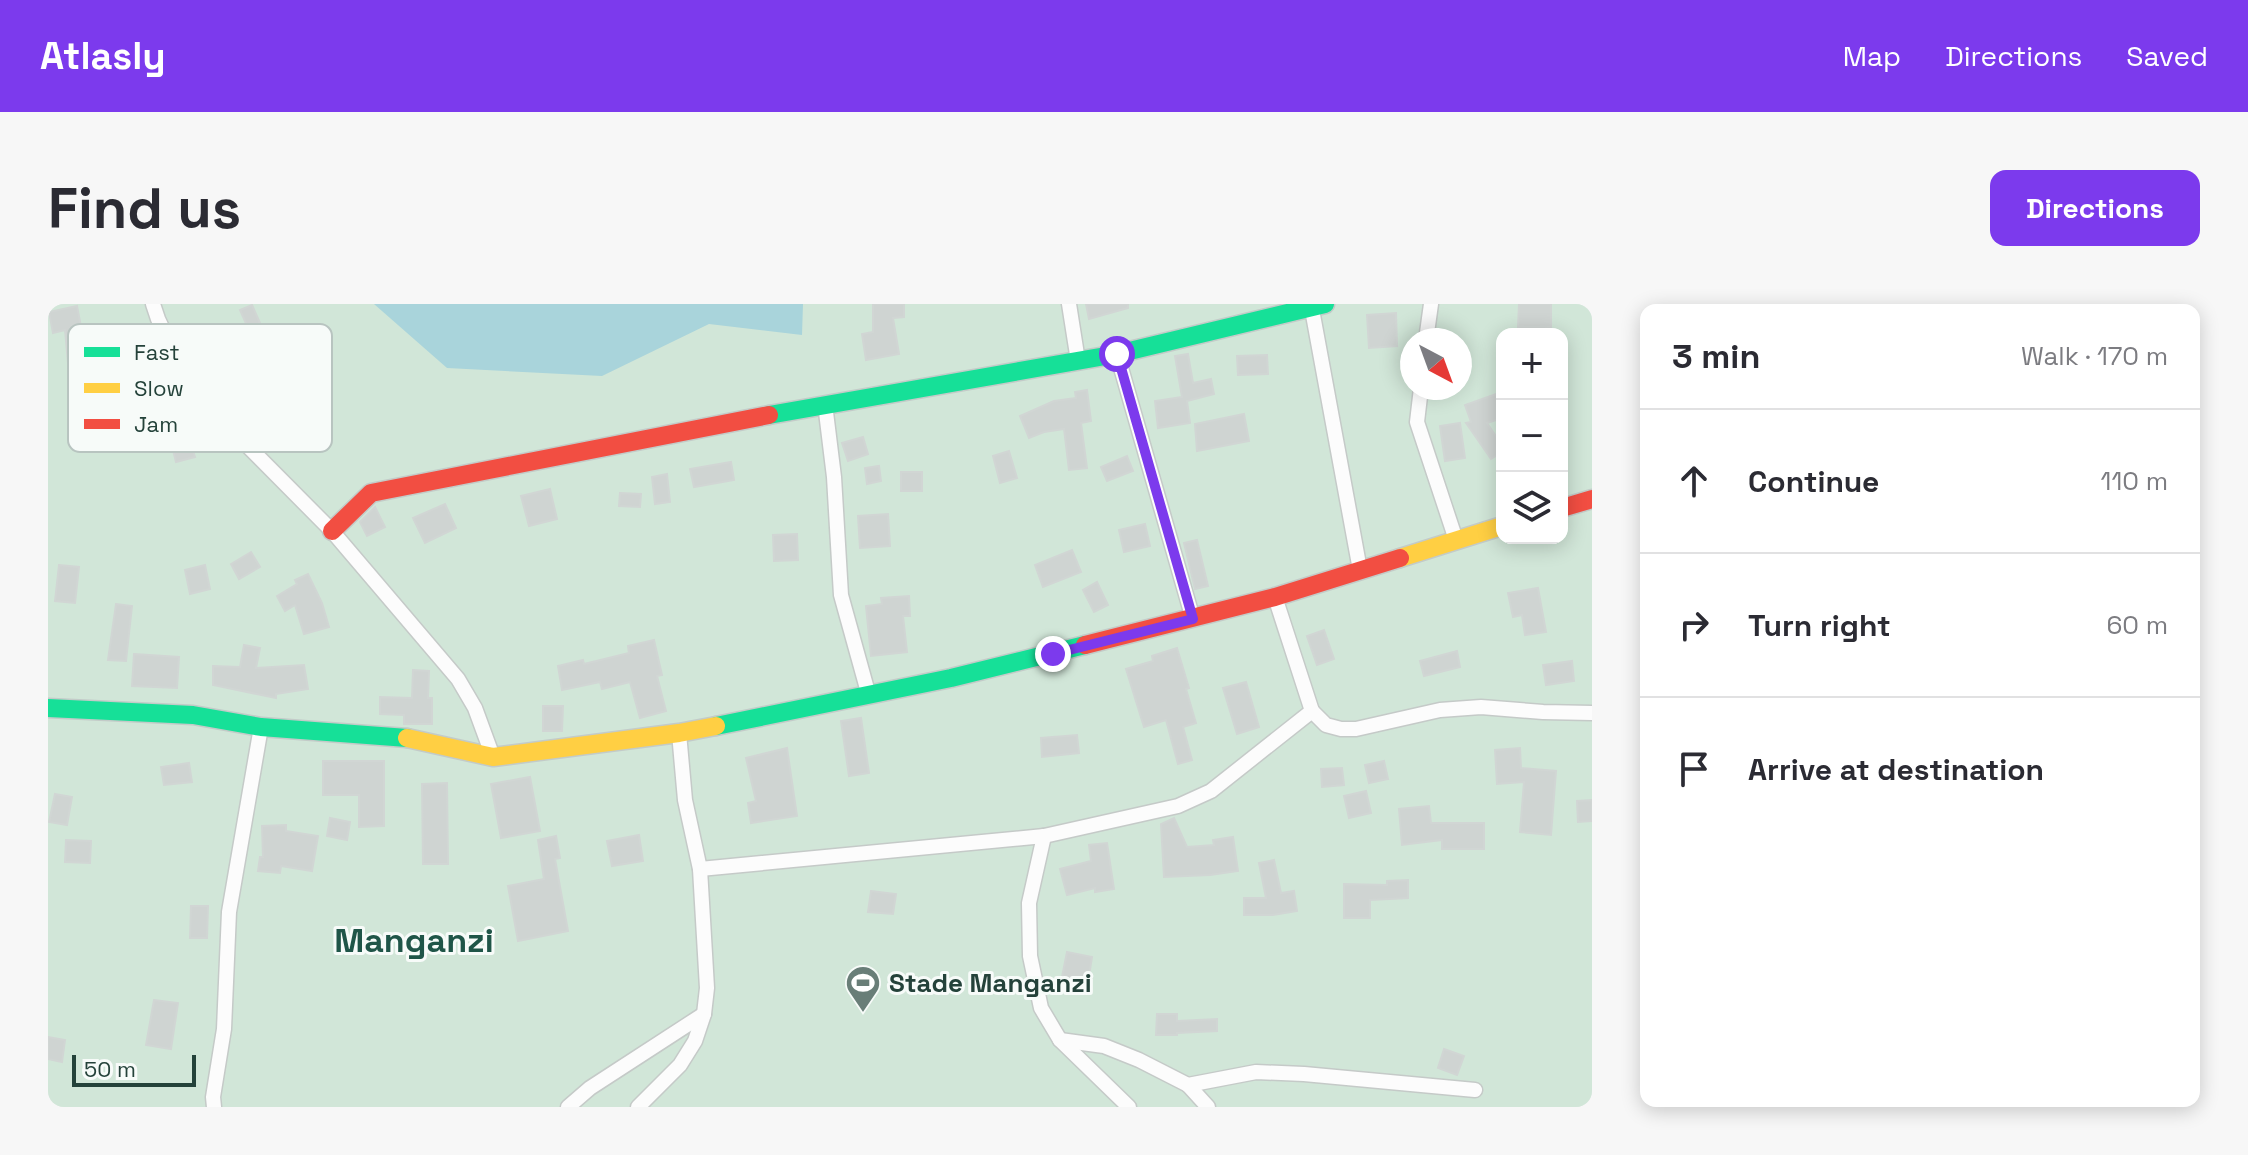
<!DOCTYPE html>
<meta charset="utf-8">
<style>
body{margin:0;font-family:"Space Grotesk",sans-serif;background:#f7f7f7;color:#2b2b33}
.controls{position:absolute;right:24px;top:24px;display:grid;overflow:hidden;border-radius:16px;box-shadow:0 4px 20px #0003}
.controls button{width:72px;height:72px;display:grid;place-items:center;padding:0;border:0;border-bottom:2px solid #e1e1e2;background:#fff;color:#2b2b33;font:40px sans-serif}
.compass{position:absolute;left:1352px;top:24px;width:72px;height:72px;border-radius:50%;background:#fff;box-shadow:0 4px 20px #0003;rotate:139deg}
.scale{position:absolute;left:24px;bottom:20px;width:124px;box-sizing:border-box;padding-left:8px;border:4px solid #24423a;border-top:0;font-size:22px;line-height:28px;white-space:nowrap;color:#24423a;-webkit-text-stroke:6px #f7fbf9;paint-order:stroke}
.stop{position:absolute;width:24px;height:24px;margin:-18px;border:6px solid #7c3aed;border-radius:50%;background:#fff}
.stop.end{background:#7c3aed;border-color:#fff;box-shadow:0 2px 8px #0008}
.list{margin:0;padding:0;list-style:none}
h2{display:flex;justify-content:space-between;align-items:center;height:104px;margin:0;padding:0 32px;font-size:34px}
h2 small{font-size:26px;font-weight:400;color:#7c7c81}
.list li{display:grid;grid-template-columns:52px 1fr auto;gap:24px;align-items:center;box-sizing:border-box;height:144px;padding:0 32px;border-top:2px solid #e1e1e2}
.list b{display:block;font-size:30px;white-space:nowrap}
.list em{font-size:26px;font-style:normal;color:#7c7c81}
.icon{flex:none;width:44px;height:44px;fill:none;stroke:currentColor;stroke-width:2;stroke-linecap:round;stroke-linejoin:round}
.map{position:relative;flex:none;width:1544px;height:803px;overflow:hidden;border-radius:16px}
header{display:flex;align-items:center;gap:48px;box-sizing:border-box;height:112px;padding:0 40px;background:#7c3aed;color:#fff}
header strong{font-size:38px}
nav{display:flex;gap:44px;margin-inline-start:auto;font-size:28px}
.intro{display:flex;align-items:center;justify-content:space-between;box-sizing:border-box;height:192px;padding:0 48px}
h1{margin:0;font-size:56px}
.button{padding:20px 36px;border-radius:16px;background:#7c3aed;color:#fff;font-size:28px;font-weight:700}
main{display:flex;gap:48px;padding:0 48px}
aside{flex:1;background:#fff;border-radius:16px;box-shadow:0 4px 20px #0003}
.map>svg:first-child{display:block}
.green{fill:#d1e6d8;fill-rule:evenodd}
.water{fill:#a9d4db}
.building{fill:#cfd4d2;stroke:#d1d6d4;stroke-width:2}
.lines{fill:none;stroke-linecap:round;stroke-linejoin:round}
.street-casing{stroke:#c5cac8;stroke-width:17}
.fast-casing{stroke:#c3cbc8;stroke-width:21}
.slow-casing{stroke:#c3cbc8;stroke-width:21}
.jam-casing{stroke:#c3cbc8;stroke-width:21}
.street{stroke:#fcfcfc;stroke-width:14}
.fast{stroke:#16e098;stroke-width:18}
.slow{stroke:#ffcf43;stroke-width:18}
.jam{stroke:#f24e42;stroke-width:18}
.route{stroke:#7c3aed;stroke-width:10}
.labels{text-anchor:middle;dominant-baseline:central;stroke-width:6;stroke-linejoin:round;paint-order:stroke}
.poi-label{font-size:26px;font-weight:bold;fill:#24423a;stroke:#f7fbf9;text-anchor:start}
.district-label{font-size:34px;font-weight:bold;fill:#1f5548;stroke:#f7fbf9}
.key{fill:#f7fbf9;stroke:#b8c4c0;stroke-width:2}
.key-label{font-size:22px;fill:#24423a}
</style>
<header>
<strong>Atlasly</strong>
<nav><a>Map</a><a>Directions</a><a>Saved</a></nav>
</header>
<div class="intro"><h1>Find us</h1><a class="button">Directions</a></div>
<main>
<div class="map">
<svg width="1544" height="803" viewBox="0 0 1544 803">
<rect width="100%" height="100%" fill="#e8edeb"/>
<path class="green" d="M0,0H1544V803H0ZM1454,30H1514V234H1454ZM1364,36H1412V84H1364Z"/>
<path class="water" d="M326,0H755L754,31L661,20L554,72L399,64Z"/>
<g class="building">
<path d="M825,0H856V13L845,14L851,50L818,56L814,30L825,28Z"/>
<path d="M1038,0H1080V4L1041,15Z"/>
<path d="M1471,0H1503V23H1470Z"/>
<path d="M204,1L212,19L200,24L192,6Z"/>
<path d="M29,2L37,44L42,43L44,67L21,70L17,26L5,29L1,8Z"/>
<path d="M1348,9L1349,42L1321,44L1319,11Z"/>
<path d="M1140,50L1145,79L1163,75L1166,90L1139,97L1142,119L1110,124L1107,97L1134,93L1127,52Z"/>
<path d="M1219,51L1220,70L1190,71L1189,52Z"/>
<path d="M1039,86L1043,117L1033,119L1039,164L1021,166L1016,125L996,128L981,134L972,112L1006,97L1028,94L1027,88Z"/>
<path d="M1454,88V114L1439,119L1454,141V148L1443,155L1418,119L1423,118L1417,101Z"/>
<path d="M1196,110L1201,137L1149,147L1147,120Z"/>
<path d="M1412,119L1417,154L1397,157L1392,122Z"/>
<path d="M815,133L820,150L800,157L794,139Z"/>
<path d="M142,137L147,153L128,158L124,142Z"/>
<path d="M961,147L969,174L952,179L945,152Z"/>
<path d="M1079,152L1085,167L1059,177L1053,163Z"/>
<path d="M683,158L686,176L646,183L642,165Z"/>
<path d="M831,162L833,177L819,180L817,164Z"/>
<rect x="853" y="168" width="21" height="19"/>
<path d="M619,170L622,198L607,200L604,173Z"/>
<path d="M502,185L509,215L481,222L473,192Z"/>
<path d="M572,189L593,190L592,203L571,202Z"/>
<path d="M397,200L408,224L377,239L365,214Z"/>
<path d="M327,203L337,223L319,232L312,218Z"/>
<path d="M840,210L842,242L812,244L810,212Z"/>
<path d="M1097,220L1102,242L1076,248L1071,226Z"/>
<path d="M749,230L750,256L726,257L725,231Z"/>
<path d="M1149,236L1160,282L1147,285L1136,239Z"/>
<path d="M1024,246L1033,268L995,283L987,261Z"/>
<path d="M203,248L212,263L191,275L183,260Z"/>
<path d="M11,261L31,263L27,299L7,297Z"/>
<path d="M157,261L162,285L142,290L137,266Z"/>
<path d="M260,270L274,299L281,323L256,330L247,301L237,307L229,292L249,280L247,276Z"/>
<path d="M1049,278L1060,301L1046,308L1035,286Z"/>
<path d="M1490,284L1498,328L1477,331L1474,311L1465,313L1460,289Z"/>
<path d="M861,292L862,312H855L859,348L823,352L818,302L834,300L833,294Z"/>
<path d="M68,300L84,302L78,357L60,356Z"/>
<path d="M1276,326L1286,355L1269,361L1259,332Z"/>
<path d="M606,336L614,371L609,372L618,407L592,414L582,378L554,385L552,378L514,386L510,362L535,356L536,360L581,349L580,342Z"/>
<path d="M196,341L212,344L208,364L256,361L260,385L228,390V394L165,381V362L192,363Z"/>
<path d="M1129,344L1141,384L1138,385L1148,419L1135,423L1144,456L1130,460L1118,416L1096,423L1078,365L1105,357L1104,352Z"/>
<path d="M1409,347L1412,363L1376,372L1372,357Z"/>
<path d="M86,350L131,353L129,384L84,382Z"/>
<path d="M1524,357L1526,377L1498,381L1495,361Z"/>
<path d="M365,366L381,367L380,394H384V420H356V411L332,410V393L364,394Z"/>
<path d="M1198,378L1211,423L1189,430L1175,384Z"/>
<path d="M495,402H515L514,427H495Z"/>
<path d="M813,414L821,469L801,472L793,417Z"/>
<path d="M1029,431L1031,449L994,453L993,434Z"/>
<path d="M739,444L749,512L703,519L700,499L708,497L698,454Z"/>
<path d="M1472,444L1473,464L1508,467L1503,531L1472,528L1476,478L1449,480L1447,446Z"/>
<path d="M275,457H336V522L311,523V491H275Z"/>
<path d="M1336,457L1340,475L1321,479L1317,461Z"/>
<path d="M141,459L144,478L116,481L113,463Z"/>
<path d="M1294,464L1296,481L1274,483L1273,465Z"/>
<path d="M482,473L492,527L453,534L443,480Z"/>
<path d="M399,479L400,560H375L374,480Z"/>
<path d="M1318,487L1323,509L1301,514L1296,492Z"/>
<path d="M7,490L24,493L19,521L1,518Z"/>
<path d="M1544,496V517L1530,518L1529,497Z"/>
<path d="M1381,502L1383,519H1436V545H1394V536L1354,541L1351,505Z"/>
<path d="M282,514L302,518L299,536L279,532Z"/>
<path d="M1126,514L1139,543L1166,541L1165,536L1185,533L1190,567L1162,571L1116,573L1113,520Z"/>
<path d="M238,521V527L270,532L264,567L233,562L232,569L210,567L212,553H215L214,522Z"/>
<path d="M591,531L595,557L564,562L559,537Z"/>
<path d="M508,532L512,554L507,555L520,627L470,637L460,582L496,575L490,536Z"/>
<path d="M18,536L43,537L42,559L17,558Z"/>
<path d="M1059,539L1066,585L1047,588V584L1019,591L1012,565L1043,557L1041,541Z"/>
<path d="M1226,556L1233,589L1246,587L1249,607L1225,611H1196V594H1218L1211,559Z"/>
<path d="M1360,576V594L1322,596V614H1296V580L1339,581V577Z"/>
<path d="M823,587L848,590L845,610L820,608Z"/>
<path d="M143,602H160L159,634H142Z"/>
<path d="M1019,648L1044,653L1040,678L1014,673Z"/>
<path d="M106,696L130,699L123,745L98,741Z"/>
<path d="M1109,710H1129V717L1169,715V727L1129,729V731H1108Z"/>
<path d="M0,733L17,736L14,758L0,755Z"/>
<path d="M1396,745L1416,752L1409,771L1390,764Z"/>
</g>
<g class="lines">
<defs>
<g id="street">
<path d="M105,0L110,15L132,62L161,103L284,227L410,375L427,404L445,453"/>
<path d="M1021,0L1030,57"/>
<path d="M1263,0L1312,266"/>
<path d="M1378,36L1383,0"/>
<path d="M1069,50L1145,315"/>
<path d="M1373,84L1369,118L1408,236"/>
<path d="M777,100L786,173L793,291L821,392"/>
<path d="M1264,407L1278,421L1293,425H1308L1392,406L1433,403L1495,408L1544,409"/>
<path d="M996,532L981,599L982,652L993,704L1012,736L1081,803"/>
<path d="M652,565L996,532L1130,502L1163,487L1264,407L1227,293"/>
<path d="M1012,736L1056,742L1091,756L1140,781L1208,768L1256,770L1427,786"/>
<path d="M1140,781L1160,803"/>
<path d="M166,803L165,793L176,725L181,608L213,423"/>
<path d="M520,803L542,784L656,710"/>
<path d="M590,803L632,761L647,737L656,710L659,684L652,565L637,496L631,429"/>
</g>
<g id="fast">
<path d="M721,111L1069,50L1277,0"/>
<path d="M0,404L145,411L213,423L359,434"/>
<path d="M668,422L903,374L1037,341"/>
</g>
<g id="slow">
<path d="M1352,254L1454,222"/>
<path d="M359,434L445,453L631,429L668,422"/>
</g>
<g id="jam">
<path d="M1514,204L1544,195"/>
<path d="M284,227L323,189L721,111"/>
<path d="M1037,341L1227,293L1352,254"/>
</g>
</defs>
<use href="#street" class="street-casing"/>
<use href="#fast" class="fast-casing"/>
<use href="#slow" class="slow-casing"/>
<use href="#jam" class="jam-casing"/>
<use href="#street" class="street"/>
<use href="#fast" class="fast"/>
<use href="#slow" class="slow"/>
<use href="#jam" class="jam"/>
</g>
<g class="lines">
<path class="route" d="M1005,350L1145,315L1069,50"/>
</g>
<defs>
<symbol id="stadium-pin" viewBox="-11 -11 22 30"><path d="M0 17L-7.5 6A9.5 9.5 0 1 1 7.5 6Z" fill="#697e78" stroke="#f7fbf9"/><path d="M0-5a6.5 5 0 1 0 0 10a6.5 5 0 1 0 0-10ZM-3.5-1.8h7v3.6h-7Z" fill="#fff"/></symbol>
</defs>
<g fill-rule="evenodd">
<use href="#stadium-pin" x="795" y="659" width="40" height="54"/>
</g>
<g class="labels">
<g class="poi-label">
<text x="841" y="679">Stade Manganzi</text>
</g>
<g class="district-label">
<text x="366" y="636">Manganzi</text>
</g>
</g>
<rect x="20" y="20" width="264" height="128" rx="12" class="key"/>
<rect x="36" y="43" width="36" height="10" fill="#16e098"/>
<rect x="36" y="79" width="36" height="10" fill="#ffcf43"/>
<rect x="36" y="115" width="36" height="10" fill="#f24e42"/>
<g class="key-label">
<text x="86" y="56">Fast</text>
<text x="86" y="92">Slow</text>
<text x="86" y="128">Jam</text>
</g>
</svg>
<div class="controls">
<button>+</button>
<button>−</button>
<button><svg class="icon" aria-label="layers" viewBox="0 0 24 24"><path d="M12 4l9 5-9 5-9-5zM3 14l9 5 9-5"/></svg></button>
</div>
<svg class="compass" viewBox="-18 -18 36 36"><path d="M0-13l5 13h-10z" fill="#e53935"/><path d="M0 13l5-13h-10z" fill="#7c7c81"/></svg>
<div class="scale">50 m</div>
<div class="stop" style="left:1069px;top:50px"></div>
<div class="stop end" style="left:1005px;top:350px"></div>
</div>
<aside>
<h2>3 min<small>Walk · 170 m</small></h2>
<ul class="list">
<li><svg class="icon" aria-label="ahead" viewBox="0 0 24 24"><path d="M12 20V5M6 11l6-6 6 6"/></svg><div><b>Continue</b></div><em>110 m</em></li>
<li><svg class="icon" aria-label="right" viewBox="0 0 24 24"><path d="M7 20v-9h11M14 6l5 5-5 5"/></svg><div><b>Turn right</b></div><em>60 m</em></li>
<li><svg class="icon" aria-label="arrive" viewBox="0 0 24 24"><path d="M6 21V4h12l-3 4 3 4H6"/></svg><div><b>Arrive at destination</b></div></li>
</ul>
</aside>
</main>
